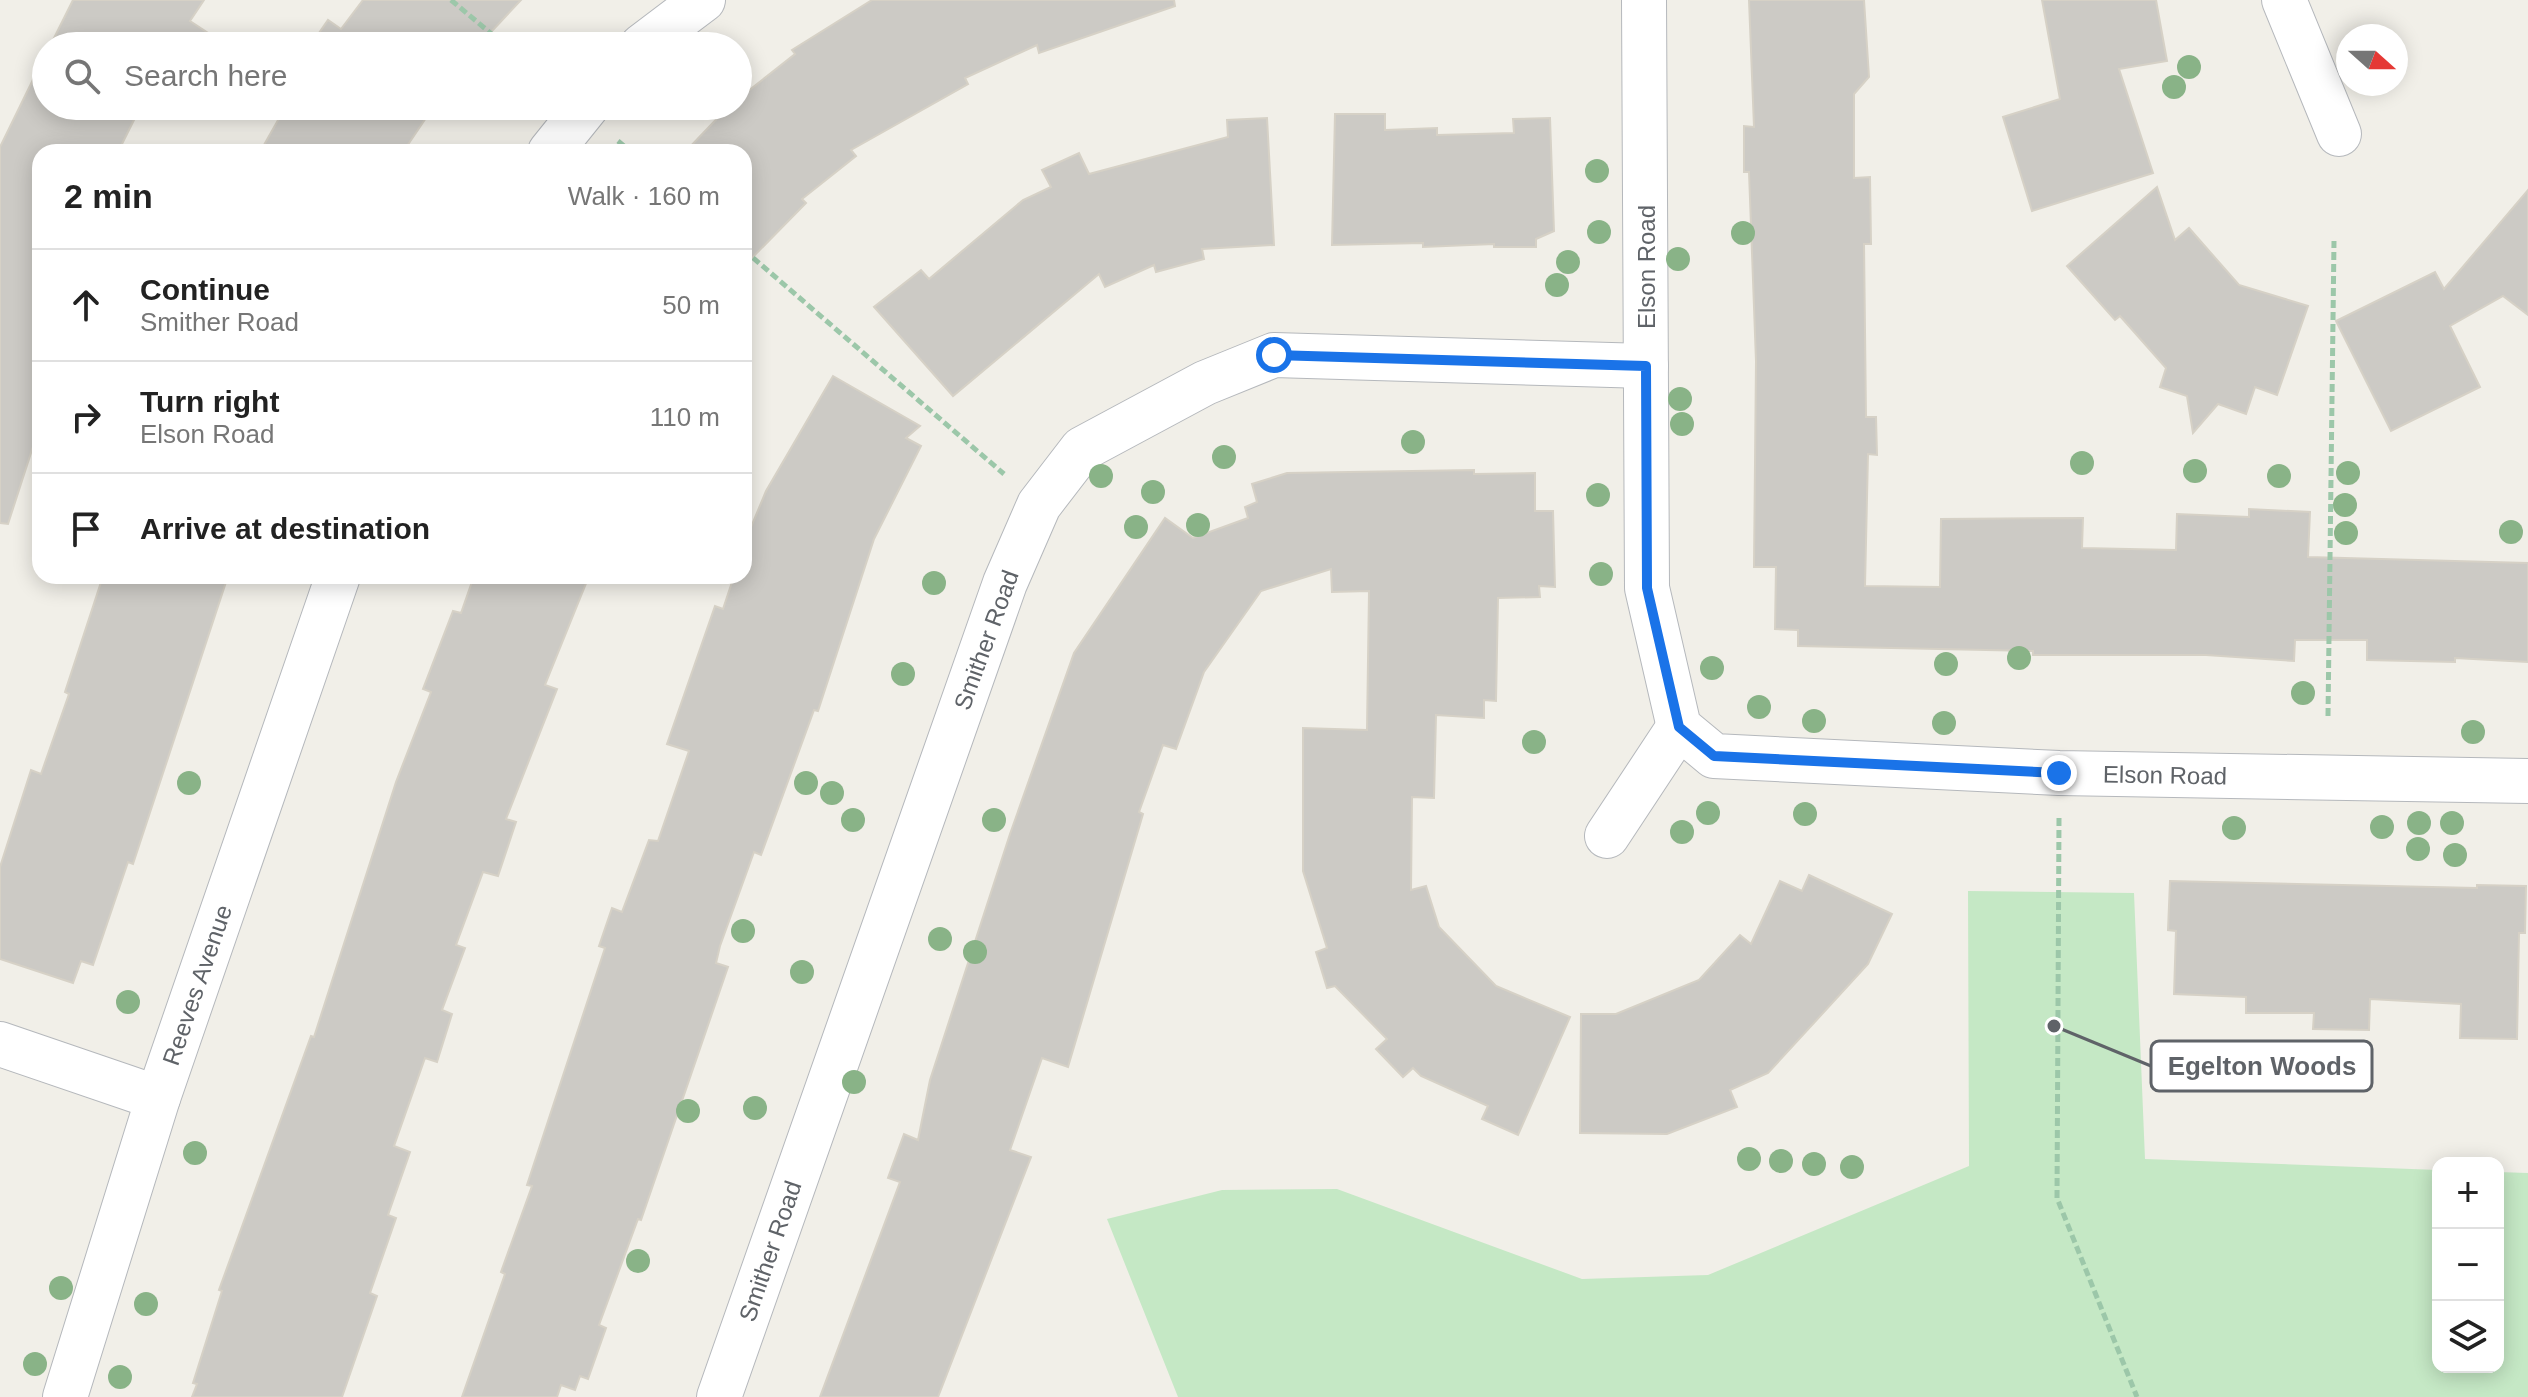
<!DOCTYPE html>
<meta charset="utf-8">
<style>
body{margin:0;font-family:Helvetica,sans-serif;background:#f2f2f2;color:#222}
.controls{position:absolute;right:24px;bottom:24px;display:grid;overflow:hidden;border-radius:16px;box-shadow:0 4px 20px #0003}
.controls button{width:72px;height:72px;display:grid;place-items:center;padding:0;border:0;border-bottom:2px solid #e0e0e0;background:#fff;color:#222;font:40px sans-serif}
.compass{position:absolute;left:2336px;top:24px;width:72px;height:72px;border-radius:50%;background:#fff;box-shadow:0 4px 20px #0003;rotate:111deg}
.stop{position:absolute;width:24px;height:24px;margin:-18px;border:6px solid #1a73e8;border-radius:50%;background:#fff}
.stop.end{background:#1a73e8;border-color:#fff;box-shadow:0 2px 8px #0008}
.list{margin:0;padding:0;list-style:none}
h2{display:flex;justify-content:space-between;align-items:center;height:104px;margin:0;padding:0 32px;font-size:34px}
h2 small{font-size:26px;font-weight:400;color:#767676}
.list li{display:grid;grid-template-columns:52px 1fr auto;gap:24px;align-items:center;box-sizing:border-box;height:112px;padding:0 32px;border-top:2px solid #e0e0e0}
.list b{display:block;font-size:30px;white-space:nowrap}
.list p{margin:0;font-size:26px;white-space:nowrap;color:#767676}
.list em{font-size:26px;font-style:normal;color:#767676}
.icon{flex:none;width:44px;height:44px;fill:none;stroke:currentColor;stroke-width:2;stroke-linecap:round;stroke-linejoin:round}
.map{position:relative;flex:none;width:2528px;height:1397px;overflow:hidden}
.search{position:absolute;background:#fff;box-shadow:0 4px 20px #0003;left:32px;top:32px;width:720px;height:88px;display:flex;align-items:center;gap:20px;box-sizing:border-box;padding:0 28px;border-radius:44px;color:#767676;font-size:30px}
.panel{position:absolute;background:#fff;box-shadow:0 4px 20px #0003;left:32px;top:144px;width:720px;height:440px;border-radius:24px}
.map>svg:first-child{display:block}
.green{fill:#c5e8c5}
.building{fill:#cccac5;stroke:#d6d1c6;stroke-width:2}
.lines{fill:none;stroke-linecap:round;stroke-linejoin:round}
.minor-casing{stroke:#b5b8bc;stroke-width:46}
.path{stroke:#9cc7a9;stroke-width:5;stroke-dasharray:8 4;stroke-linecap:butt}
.minor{stroke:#fff;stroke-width:44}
.tree{fill:#89b387}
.route{stroke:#1a73e8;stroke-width:10}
.labels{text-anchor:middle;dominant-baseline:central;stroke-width:6;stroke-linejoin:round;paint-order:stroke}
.street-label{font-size:24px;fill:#5f6368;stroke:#fff}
.leader{fill:none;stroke:#5f6368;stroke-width:3}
.callout-dot{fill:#5f6368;stroke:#fff;stroke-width:3}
.callout{fill:#fff;stroke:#5f6368;stroke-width:3}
.callout-label{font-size:26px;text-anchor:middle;font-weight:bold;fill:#5f6368}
</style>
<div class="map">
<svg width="2528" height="1397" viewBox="0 0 2528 1397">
<rect width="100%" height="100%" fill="#f1efe8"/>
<path class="green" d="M1968,891L2134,893L2145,1159L2438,1170V1367H2498V1172L2528,1173V1397H1178L1107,1219L1222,1190L1337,1189L1582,1279L1708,1275L1969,1166Z"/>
<g class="building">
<path d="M73,0H204L190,21L228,46H50Z"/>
<path d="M363,0H521L478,46H310L328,20L341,29Z"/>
<path d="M872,0H1174L1175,6L1039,53L1037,45L965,78L968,84L851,150L856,156L802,199L806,203L744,266V152H685L728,107L738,106V99L795,54L792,50Z"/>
<path d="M1749,0H1864L1869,77L1854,94V178L1870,177L1871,244H1864L1866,417H1876L1877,455L1868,454L1865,586L1940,587L1941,519L2083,518L2082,548L2176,550L2177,514L2249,517V509L2310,512L2308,557L2528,563V662L2455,658V662L2367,660V640H2295L2294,661L2206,655H2033V651L1798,646V630L1775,629L1776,567H1754L1756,361L1749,172H1744V126L1754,127Z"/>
<path d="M2042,0H2156L2167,61L2119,69L2153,173L2032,211L2003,117L2060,99Z"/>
<path d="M46,53V106H141L118,152H40V425L8,524L0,523V147Z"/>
<path d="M286,106H434L403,152H260Z"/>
<path d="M1335,114H1385V130L1437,128V135L1514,133L1513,119L1550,118L1554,231L1536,239V247H1494V244L1423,247V243L1332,245Z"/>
<path d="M1267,118L1274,245L1202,249L1204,259L1156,272L1154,265L1105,287L1099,274L953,396L874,307L921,270L929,279L1023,200L1051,187L1042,170L1079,153L1089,174L1228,137L1227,120Z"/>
<path d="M2157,187L2175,240L2189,228L2239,285L2308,306L2277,395L2255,387L2246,414L2218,404L2193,433L2187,396L2160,387L2166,368L2120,316L2115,320L2067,266Z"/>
<path d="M2528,190V315L2503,296L2450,326L2480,387L2391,431L2336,321L2435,272L2444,289Z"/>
<path d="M833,376L920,426L906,438L921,446L874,539L818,711L814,710L761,855L754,852L720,946L716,963L728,967L641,1220L638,1219L599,1325L606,1328L588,1379L580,1376L575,1390L561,1385L557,1397H462L505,1274L501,1272L532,1186L527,1185L605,948L599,946L612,908L622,912L649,840L658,841L689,751L667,744L715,606L723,609L734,576H744V544L766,491Z"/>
<path d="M1474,470V474L1535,473V511H1553L1555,587L1539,586L1540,597L1498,598L1496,701L1484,700V718L1436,715L1434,798L1412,797L1411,890L1426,886L1439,927L1496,986L1570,1017L1518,1135L1482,1119L1488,1106L1421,1076L1413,1068L1403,1077L1376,1049L1387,1039L1335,986L1327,988L1316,952L1327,948L1303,871V728L1367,730L1369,591L1332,592L1331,569L1261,591L1204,672L1176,749L1163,745L1139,812L1143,814L1068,1067L1042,1058L1010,1150L1031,1157L938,1397H820L900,1182L888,1178L904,1134L918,1140L930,1080L1010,834L1074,653L1165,518L1193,538L1248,518L1245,507L1257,502L1252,484L1287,473Z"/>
<path d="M103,576H228L133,864L128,862L93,965L81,961L73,983L0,959V867L31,770L41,774L69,694L65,692Z"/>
<path d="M474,576H589L545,685L557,689L506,819L516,822L498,876L483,872L456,945L465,948L442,1010L452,1014L437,1062L425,1058L394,1146L410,1152L388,1215L396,1218L370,1293L377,1296L342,1397H192L197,1384L193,1383L222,1291L219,1290L311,1036L314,1037L396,782L431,692L423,689L453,611L461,613Z"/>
<path d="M1809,875L1892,914L1868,964L1768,1073L1730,1090L1737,1107L1667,1134L1580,1133L1581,1014H1616L1699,980L1740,935L1751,944L1780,881L1802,891Z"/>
<path d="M2170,881L2477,888V885L2526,886L2525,933H2519L2517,1039L2460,1038L2461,1004L2370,999L2369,1030L2313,1029L2314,1013H2246V997L2174,994L2176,931L2168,930Z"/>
</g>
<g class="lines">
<defs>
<g id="minor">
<path d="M1644,0L1647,588L1679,727L1714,756L2059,773L2528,781"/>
<path d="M2284,0L2339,134"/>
<path d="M642,46L703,0"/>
<path d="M550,152L587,106"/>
<path d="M1607,836L1679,727"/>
<path d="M0,1044L158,1098"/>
<path d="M65,1397L158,1098L338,576"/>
<path d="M719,1397L1005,583L1039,505L1082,449L1205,383L1274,355L1646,366"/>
</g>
</defs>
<use href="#minor" class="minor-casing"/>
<g class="path">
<path d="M451,0L506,46"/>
<path d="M618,141L631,152"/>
<path d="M744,250L1004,474"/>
<path d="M2328,716L2334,241"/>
<path d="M2059,818L2057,1198L2137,1397"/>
</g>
<use href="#minor" class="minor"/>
</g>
<g class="tree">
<circle cx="2189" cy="67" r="12"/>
<circle cx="2174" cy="87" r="12"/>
<circle cx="1597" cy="171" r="12"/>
<circle cx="1599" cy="232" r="12"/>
<circle cx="1743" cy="233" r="12"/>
<circle cx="1678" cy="259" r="12"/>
<circle cx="1568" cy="262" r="12"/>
<circle cx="1557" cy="285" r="12"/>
<circle cx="1680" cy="399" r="12"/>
<circle cx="1682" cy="424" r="12"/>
<circle cx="1413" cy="442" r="12"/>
<circle cx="1224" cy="457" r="12"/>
<circle cx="2082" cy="463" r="12"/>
<circle cx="2195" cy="471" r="12"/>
<circle cx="2348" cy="473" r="12"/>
<circle cx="1101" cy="476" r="12"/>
<circle cx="2279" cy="476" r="12"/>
<circle cx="1153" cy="492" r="12"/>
<circle cx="1598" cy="495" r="12"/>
<circle cx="2345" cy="505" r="12"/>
<circle cx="1198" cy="525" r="12"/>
<circle cx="1136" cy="527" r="12"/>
<circle cx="2511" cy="532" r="12"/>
<circle cx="2346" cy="533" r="12"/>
<circle cx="1601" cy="574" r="12"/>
<circle cx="934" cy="583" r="12"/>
<circle cx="2019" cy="658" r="12"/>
<circle cx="1946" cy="664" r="12"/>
<circle cx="1712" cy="668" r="12"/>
<circle cx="903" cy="674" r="12"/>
<circle cx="2303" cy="693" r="12"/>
<circle cx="1759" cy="707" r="12"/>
<circle cx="1814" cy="721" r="12"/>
<circle cx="1944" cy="723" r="12"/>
<circle cx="2473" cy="732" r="12"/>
<circle cx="1534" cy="742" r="12"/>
<circle cx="189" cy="783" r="12"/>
<circle cx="806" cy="783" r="12"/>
<circle cx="832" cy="793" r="12"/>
<circle cx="1708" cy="813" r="12"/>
<circle cx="1805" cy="814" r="12"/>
<circle cx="853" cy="820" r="12"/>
<circle cx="994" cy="820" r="12"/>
<circle cx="2419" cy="823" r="12"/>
<circle cx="2452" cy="823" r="12"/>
<circle cx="2382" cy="827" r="12"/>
<circle cx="2234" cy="828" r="12"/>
<circle cx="1682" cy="832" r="12"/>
<circle cx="2418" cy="849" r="12"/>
<circle cx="2455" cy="855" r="12"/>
<circle cx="743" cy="931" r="12"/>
<circle cx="940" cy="939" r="12"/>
<circle cx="975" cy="952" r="12"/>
<circle cx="802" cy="972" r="12"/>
<circle cx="128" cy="1002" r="12"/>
<circle cx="854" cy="1082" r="12"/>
<circle cx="755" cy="1108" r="12"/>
<circle cx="688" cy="1111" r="12"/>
<circle cx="195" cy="1153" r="12"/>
<circle cx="1749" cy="1159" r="12"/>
<circle cx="1781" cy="1161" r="12"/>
<circle cx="1814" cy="1164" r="12"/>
<circle cx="1852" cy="1167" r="12"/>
<circle cx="638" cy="1261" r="12"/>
<circle cx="61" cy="1288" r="12"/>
<circle cx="146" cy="1304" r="12"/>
<circle cx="35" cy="1364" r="12"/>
<circle cx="120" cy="1377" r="12"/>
</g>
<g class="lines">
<path class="route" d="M1274,355L1646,366L1647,588L1679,727L1714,756L2059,773"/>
</g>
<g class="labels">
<g class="street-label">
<text transform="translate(1646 267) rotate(-90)">Elson Road</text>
<text transform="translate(986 640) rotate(-70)">Smither Road</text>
<text transform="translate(2165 775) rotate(1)">Elson Road</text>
<text transform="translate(197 985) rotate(-71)">Reeves Avenue</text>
<text transform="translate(770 1251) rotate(-71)">Smither Road</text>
</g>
</g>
<path class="leader" d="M2054 1026L2151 1066"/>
<circle class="callout-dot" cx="2054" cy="1026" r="8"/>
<rect class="callout" x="2151" y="1041" width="221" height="50" rx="8"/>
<g class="callout-label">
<text x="2262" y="1075">Egelton Woods</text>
</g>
</svg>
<div class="controls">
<button>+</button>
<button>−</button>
<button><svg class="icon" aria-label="layers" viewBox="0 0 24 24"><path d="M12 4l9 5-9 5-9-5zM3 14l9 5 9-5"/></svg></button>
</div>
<svg class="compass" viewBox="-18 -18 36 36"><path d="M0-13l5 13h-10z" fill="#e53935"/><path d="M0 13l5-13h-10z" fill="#767676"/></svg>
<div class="stop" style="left:1274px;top:355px"></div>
<div class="stop end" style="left:2059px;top:773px"></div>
<div class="search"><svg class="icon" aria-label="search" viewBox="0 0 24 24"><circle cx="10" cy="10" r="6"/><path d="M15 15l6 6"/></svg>Search here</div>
<section class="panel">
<h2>2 min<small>Walk · 160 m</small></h2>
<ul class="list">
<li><svg class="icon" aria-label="ahead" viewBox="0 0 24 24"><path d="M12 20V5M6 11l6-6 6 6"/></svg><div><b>Continue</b><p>Smither Road</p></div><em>50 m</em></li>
<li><svg class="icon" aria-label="right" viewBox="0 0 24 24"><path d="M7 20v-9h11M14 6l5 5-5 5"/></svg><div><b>Turn right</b><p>Elson Road</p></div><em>110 m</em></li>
<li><svg class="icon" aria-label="arrive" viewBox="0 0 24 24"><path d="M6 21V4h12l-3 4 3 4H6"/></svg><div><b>Arrive at destination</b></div></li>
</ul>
</section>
</div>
